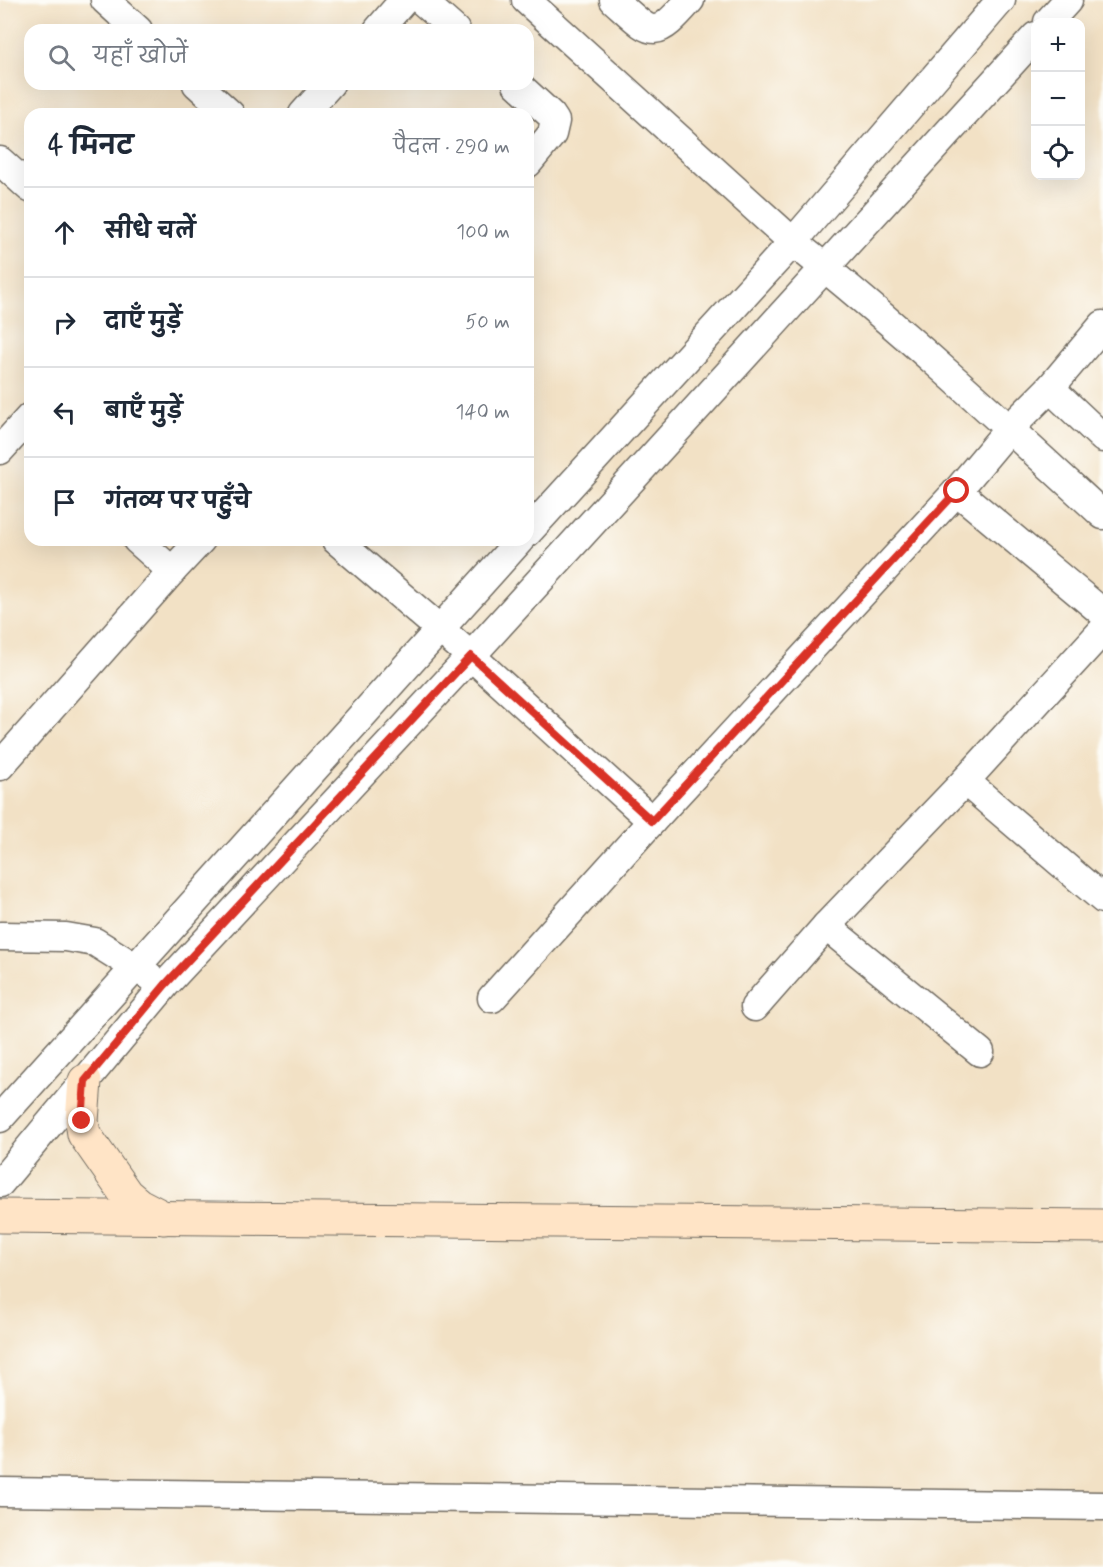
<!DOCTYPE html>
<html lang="hi">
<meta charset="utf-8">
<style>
body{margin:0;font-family:Mynerve,"Playpen Sans Deva",sans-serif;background:#f2f2f3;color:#1f2937}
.controls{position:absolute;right:18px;top:18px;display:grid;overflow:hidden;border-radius:12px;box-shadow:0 6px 24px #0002}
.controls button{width:54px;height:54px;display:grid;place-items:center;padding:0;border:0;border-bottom:2px solid #e0e1e3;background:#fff;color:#1f2937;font:30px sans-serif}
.stop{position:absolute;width:18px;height:18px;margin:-14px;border:4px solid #d93025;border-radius:50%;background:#fff}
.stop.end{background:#d93025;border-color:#fff;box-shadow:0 2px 6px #0008}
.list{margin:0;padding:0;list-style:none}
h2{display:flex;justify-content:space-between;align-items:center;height:78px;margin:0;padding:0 24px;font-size:26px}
h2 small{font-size:20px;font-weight:400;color:#747a83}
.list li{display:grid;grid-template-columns:39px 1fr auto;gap:18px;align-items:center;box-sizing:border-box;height:90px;padding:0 24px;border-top:2px solid #e0e1e3}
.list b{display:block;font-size:22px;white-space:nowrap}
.list em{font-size:20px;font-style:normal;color:#747a83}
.icon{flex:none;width:33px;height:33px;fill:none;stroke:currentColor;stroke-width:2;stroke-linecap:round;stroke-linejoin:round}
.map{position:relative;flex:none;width:1103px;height:1567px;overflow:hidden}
.search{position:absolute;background:#fff;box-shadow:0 6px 24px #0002;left:24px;top:24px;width:510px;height:66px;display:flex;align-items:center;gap:15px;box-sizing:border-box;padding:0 21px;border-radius:18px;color:#747a83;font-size:22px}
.panel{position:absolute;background:#fff;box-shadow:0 6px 24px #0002;left:24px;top:108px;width:510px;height:438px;border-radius:18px}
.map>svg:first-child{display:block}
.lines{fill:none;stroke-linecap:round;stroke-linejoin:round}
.street-casing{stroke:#716b61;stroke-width:31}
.secondary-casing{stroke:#716b61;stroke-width:35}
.street{stroke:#fff;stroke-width:28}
.secondary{stroke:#ffe4c6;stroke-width:33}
.route{stroke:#d93025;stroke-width:8}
</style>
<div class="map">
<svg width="1103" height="1567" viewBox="0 0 1103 1567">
<rect width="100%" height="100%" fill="#fdfcf7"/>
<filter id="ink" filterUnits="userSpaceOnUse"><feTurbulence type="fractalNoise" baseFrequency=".0167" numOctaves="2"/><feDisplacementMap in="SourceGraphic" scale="12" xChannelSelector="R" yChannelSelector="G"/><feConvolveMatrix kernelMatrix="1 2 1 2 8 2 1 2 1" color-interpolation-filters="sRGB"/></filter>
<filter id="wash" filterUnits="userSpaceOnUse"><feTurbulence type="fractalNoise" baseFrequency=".008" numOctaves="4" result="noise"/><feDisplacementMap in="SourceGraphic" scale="24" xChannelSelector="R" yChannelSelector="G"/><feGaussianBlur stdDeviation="1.35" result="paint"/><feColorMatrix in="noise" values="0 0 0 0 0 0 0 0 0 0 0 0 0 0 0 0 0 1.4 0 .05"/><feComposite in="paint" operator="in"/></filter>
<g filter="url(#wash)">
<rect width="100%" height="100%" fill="#f2e1c5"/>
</g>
<g filter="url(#ink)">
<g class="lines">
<defs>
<g id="street">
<path d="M105,0L138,30"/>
<path d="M421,0L455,30"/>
<path d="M526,0L793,242C901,328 1002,422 1103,515"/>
<path d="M614,0C653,35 653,42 690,0"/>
<path d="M1048,22L1068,0"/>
<path d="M378,30L404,0"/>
<path d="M197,84L230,114"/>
<path d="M517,84L551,115L555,121L552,134L528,163"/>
<path d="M303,114L330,84"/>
<path d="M0,161L30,188"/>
<path d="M1050,388L1103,438"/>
<path d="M0,450L30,417"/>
<path d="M957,491L1103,613"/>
<path d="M528,532L793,242L1001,0"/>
<path d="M137,540L172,571"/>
<path d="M336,540L471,656L652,821"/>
<path d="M0,766L172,571L201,540"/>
<path d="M965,781L1103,899"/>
<path d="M826,926L980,1052"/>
<path d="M0,936L66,937L95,942L149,976"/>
<path d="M492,998L652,821L957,491L1009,429L1050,388L1103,325"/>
<path d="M755,1007L826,926L965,781L1103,630"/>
<path d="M0,1118L520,540"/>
<path d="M0,1183L165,985L471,656L1036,36"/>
<path d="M0,1492L1103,1506"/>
</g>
<g id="secondary">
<path d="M85,1081L82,1121L84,1134L126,1194L139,1205L164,1218"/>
<path d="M0,1216L1103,1226"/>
</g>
</defs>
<use href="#street" class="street-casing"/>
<use href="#secondary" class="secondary-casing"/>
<use href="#street" class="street"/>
<use href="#secondary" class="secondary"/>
</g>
</g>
<g class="lines" filter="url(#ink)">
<path class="route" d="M82,1121L85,1081L165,985L471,656L652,821L957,491"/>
</g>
</svg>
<div class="controls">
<button>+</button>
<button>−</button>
<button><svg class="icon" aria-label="locate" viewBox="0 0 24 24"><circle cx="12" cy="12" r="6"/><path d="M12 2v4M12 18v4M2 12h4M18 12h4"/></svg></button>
</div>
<div class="stop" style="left:957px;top:491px"></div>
<div class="stop end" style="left:82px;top:1121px"></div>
<div class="search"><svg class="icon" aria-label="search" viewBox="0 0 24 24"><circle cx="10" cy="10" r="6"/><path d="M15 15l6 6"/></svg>यहाँ खोजें</div>
<section class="panel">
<h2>4 मिनट<small>पैदल · 290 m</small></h2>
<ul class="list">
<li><svg class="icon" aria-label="ahead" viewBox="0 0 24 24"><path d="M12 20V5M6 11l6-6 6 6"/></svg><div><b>सीधे चलें</b></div><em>100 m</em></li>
<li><svg class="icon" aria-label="right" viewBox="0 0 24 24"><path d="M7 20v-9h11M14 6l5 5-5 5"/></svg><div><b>दाएँ मुड़ें</b></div><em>50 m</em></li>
<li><svg class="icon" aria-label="left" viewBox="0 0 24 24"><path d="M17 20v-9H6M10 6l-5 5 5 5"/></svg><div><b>बाएँ मुड़ें</b></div><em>140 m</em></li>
<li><svg class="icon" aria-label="arrive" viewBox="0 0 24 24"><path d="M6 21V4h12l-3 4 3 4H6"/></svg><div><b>गंतव्य पर पहुँचे</b></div></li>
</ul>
</section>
</div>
